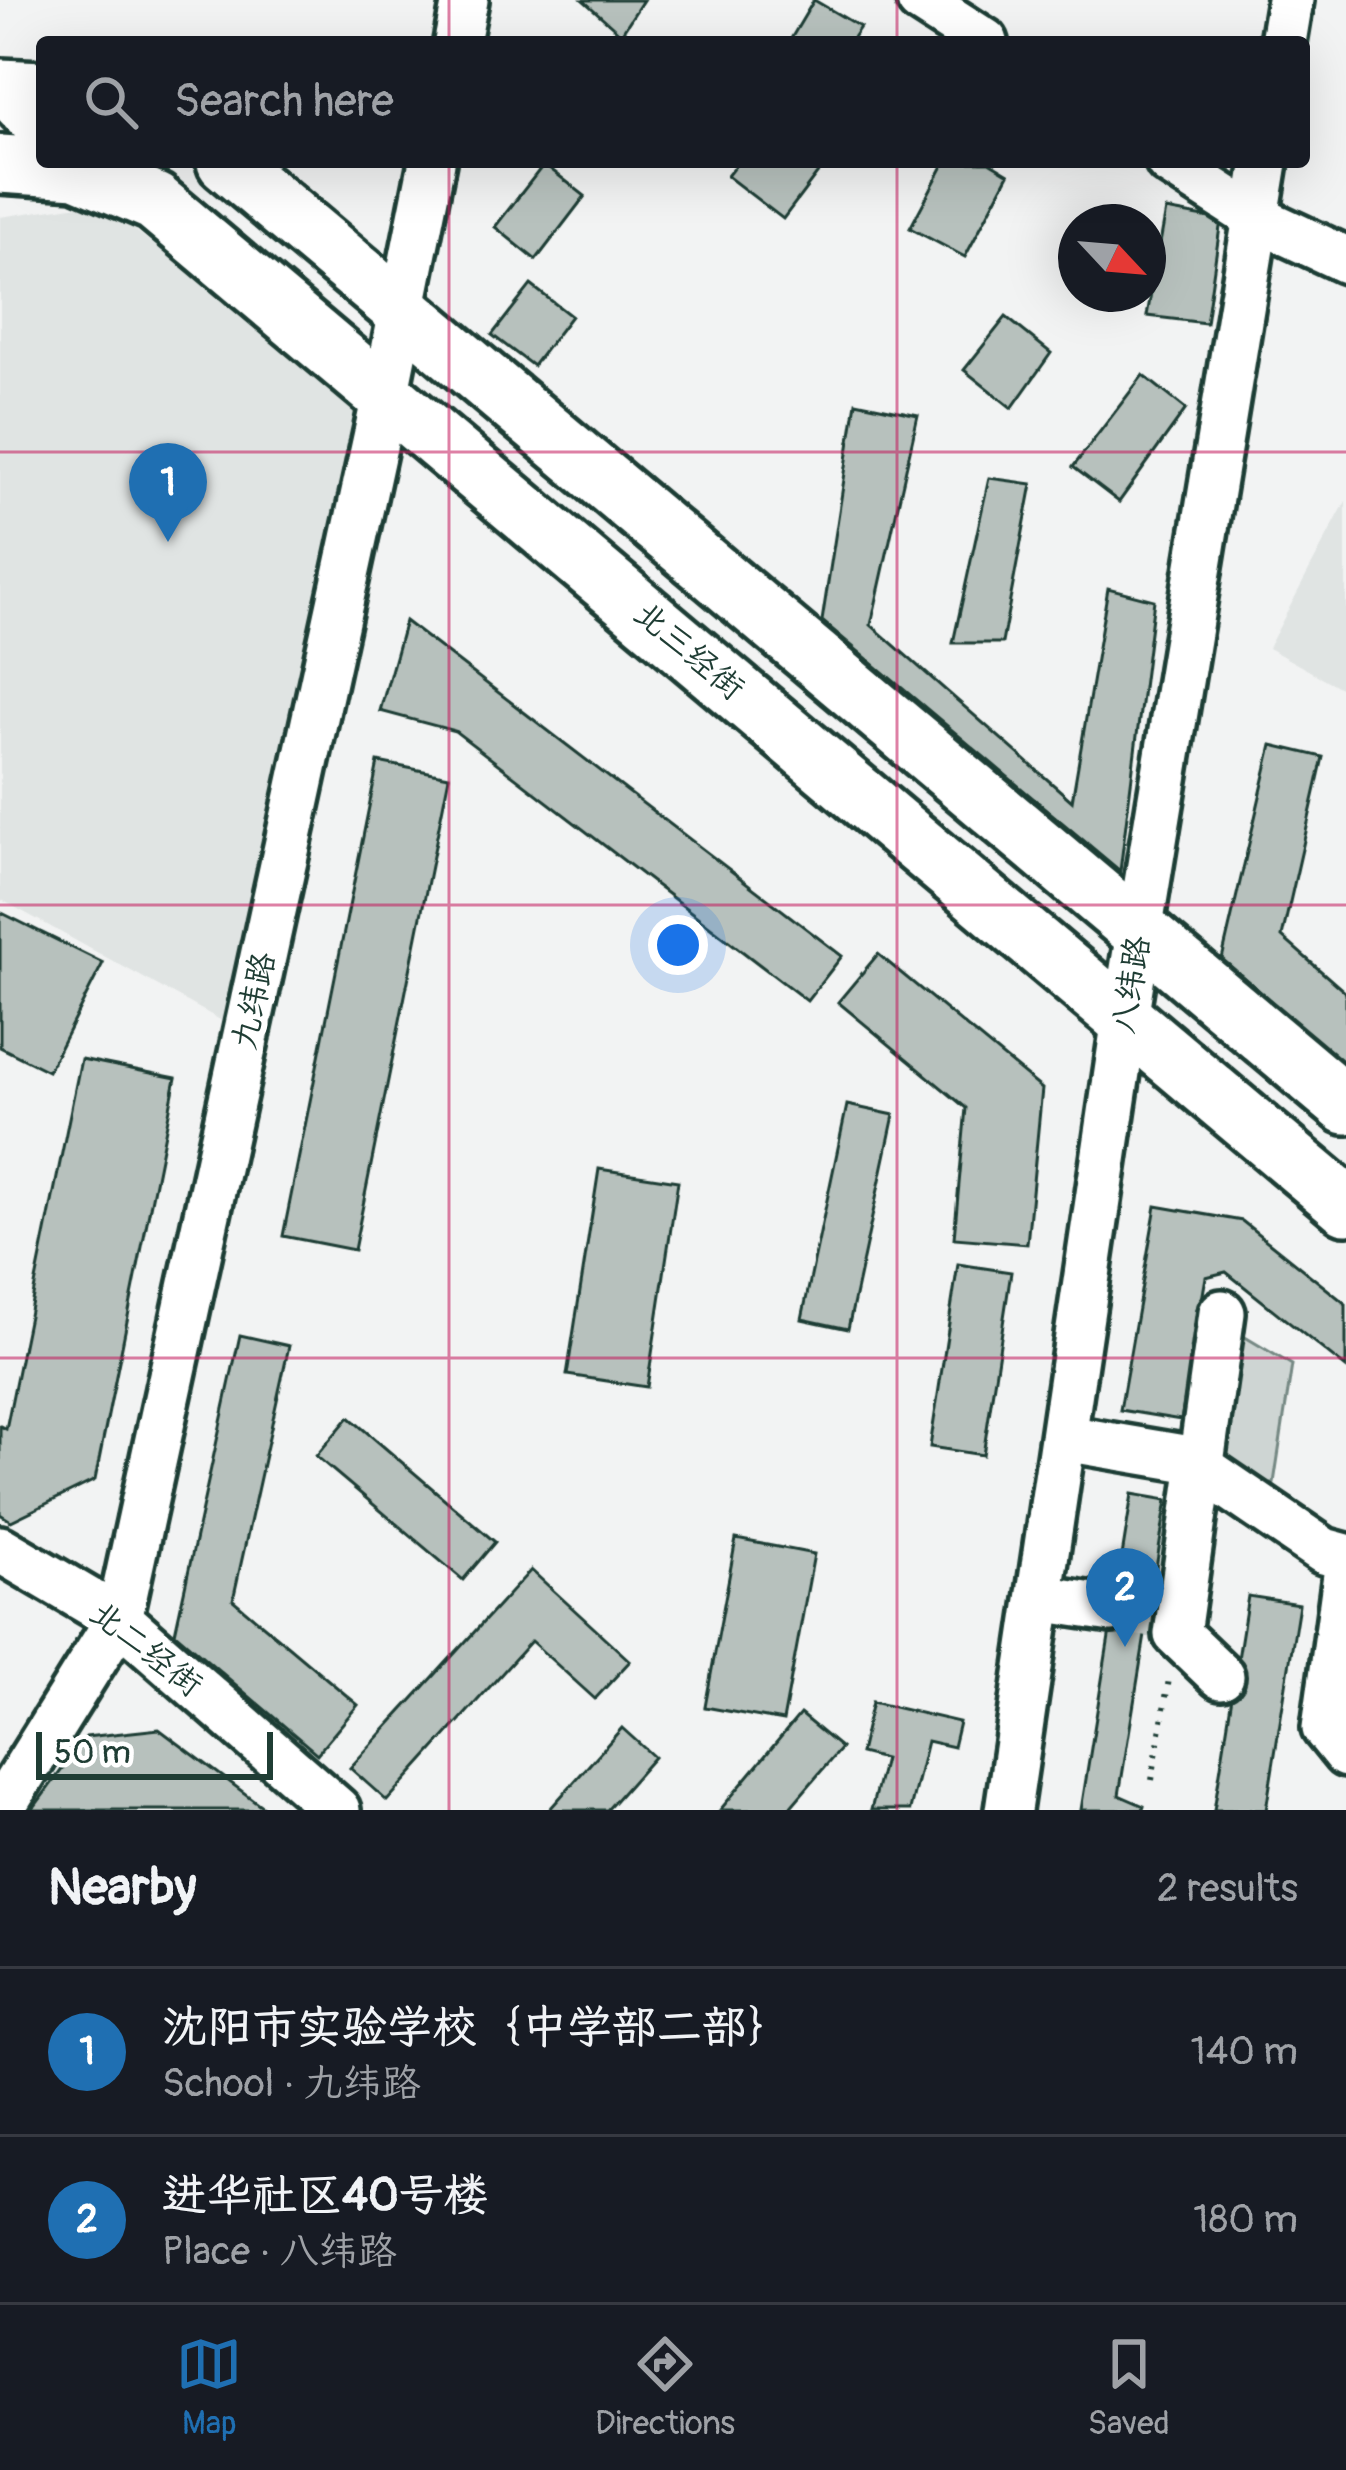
<!DOCTYPE html>
<meta charset="utf-8">
<style>
body{margin:0;font-family:Pangolin,"LXGW WenKai TC",sans-serif;background:#20242c;color:#f1f3f6}
.compass{position:absolute;left:1058px;top:204px;width:108px;height:108px;border-radius:50%;background:#171b24;box-shadow:0 12px 48px #0002;rotate:116deg}
.scale{position:absolute;left:36px;bottom:30px;width:237px;box-sizing:border-box;padding-left:12px;border:6px solid #1f3d34;border-top:0;font-size:33px;line-height:42px;white-space:nowrap;color:#1f3d34;-webkit-text-stroke:9px #fff;paint-order:stroke}
.you{position:absolute;left:678px;top:945px;width:42px;height:42px;margin:-30px;border:9px solid #fff;border-radius:50%;background:#1a73e8;box-shadow:0 0 0 18px #1a73e833}
.badge{display:grid;place-items:center;width:78px;height:78px;border-radius:50%;background:#1f6fb2;color:#fff;font-size:39px;font-weight:700}
.pin{position:absolute;translate:-50% -99px;filter:drop-shadow(0 3px 6px #0008)}
.pin::after{content:'';position:absolute;top:63px;width:42px;height:36px;background:inherit;clip-path:polygon(0 0,100% 0,50% 100%)}
.list{margin:0;padding:0;list-style:none}
h2{display:flex;justify-content:space-between;align-items:center;height:156px;margin:0;padding:0 48px;font-size:51px}
h2 small{font-size:39px;font-weight:400;color:#9ea1a6}
.list li{display:grid;grid-template-columns:78px 1fr auto;gap:36px;align-items:center;box-sizing:border-box;height:168px;padding:0 48px;border-top:3px solid #363941}
.list b{display:block;font-size:45px;white-space:nowrap}
.list p{margin:0;font-size:39px;white-space:nowrap;color:#9ea1a6}
.list em{font-size:39px;font-style:normal;color:#9ea1a6}
.icon{flex:none;width:66px;height:66px;fill:none;stroke:currentColor;stroke-width:2;stroke-linecap:round;stroke-linejoin:round}
.map{position:relative;flex:none;width:1346px;height:1810px;overflow:hidden}
.search{position:absolute;background:#171b24;box-shadow:0 12px 48px #0002;left:36px;right:36px;top:36px;height:132px;display:flex;align-items:center;gap:30px;box-sizing:border-box;padding:0 42px;border-radius:12px;color:#9ea1a6;font-size:45px}
.sheet{height:492px;background:#171b24}
nav{display:flex;justify-content:space-around;align-items:center;box-sizing:border-box;height:168px;border-top:3px solid #363941;background:#171b24;font-size:33px;color:#9ea1a6}
nav a{display:grid;justify-items:center;gap:6px}
nav .on{color:#1f6fb2}
.map>svg:first-child{display:block}
.built{fill:#e0e4e3}
.green{fill:#ced5d3;stroke:#768984;stroke-width:3}
.building{fill:#b7c1bd;stroke:#1f3d34;stroke-width:3}
.lines{fill:none;stroke-linecap:round;stroke-linejoin:round}
.minor-tunnel{stroke:#c8cfcd;stroke-width:45;stroke-dasharray:45 22;stroke-linecap:butt}
.minor-casing{stroke:#1f3d34;stroke-width:54}
.major-casing{stroke:#1f3d34;stroke-width:66}
.path{stroke:#1f3d34;stroke-width:6;stroke-dasharray:3 9;stroke-linecap:butt}
.minor{stroke:#fff;stroke-width:45}
.major{stroke:#fff;stroke-width:57}
.grid{fill:none;stroke:#c2185b;stroke-width:3;stroke-opacity:0.55}
.labels{text-anchor:middle;dominant-baseline:central;stroke-width:12;stroke-linejoin:round;paint-order:stroke}
.street-label{font-size:33px;fill:#1f3d34;stroke:#fff}
</style>
<div class="map">
<svg width="1346" height="1810" viewBox="0 0 1346 1810">
<rect width="100%" height="100%" fill="#f2f3f3"/>
<filter id="ink" filterUnits="userSpaceOnUse"><feTurbulence type="fractalNoise" baseFrequency=".00833" numOctaves="2"/><feDisplacementMap in="SourceGraphic" scale="24" xChannelSelector="R" yChannelSelector="G"/><feConvolveMatrix kernelMatrix="1 2 1 2 8 2 1 2 1" color-interpolation-filters="sRGB"/></filter>
<g filter="url(#ink)">
<g class="built">
<path d="M99,202L364,409L307,675L224,1022L0,899V217Z"/>
<path d="M1346,501V691L1268,648Z"/>
</g>
<path class="green" d="M1230,1328L1292,1365L1272,1496L1211,1461Z"/>
<g class="building">
<path d="M583,0H643L621,34Z"/>
<path d="M814,0L860,27L850,42H789Z"/>
<path d="M738,162H826L783,219L727,176Z"/>
<path d="M945,162H989L1009,174L965,257L910,228Z"/>
<path d="M544,164L585,196L536,260L495,227Z"/>
<path d="M1166,210L1221,220L1206,323L1147,316Z"/>
<path d="M531,285L571,316L533,366L492,335Z"/>
<path d="M1006,317L1051,353L1012,408L964,370Z"/>
<path d="M1143,375L1186,409L1119,502L1073,467Z"/>
<path d="M856,402L918,415L871,625L1072,801L1108,588L1154,600L1120,871L822,621Z"/>
<path d="M989,478L1032,484L1002,643H953Z"/>
<path d="M405,621L842,956L807,1001L455,731L380,711Z"/>
<path d="M1272,745L1323,757L1282,937L1346,993V1066L1222,959Z"/>
<path d="M378,762L449,776L354,1250L283,1236Z"/>
<path d="M0,912L103,963L48,1071L0,1047Z"/>
<path d="M878,954L1042,1089L1027,1244L954,1238L966,1108L838,1002Z"/>
<path d="M81,1059L176,1078L95,1480L11,1521L0,1514V1426L6,1429Z"/>
<path d="M847,1105L894,1115L848,1329L802,1319Z"/>
<path d="M599,1169L678,1181L647,1387L567,1375Z"/>
<path d="M1156,1206L1242,1221L1346,1304V1368L1226,1272L1206,1277L1181,1420L1120,1410Z"/>
<path d="M958,1264L1011,1272L983,1455L930,1447Z"/>
<path d="M240,1335L289,1346L233,1600L358,1705L317,1754L175,1633Z"/>
<path d="M349,1417L495,1542L463,1580L316,1456Z"/>
<path d="M1132,1494L1167,1500L1119,1795L1144,1806L1143,1810H1081Z"/>
<path d="M736,1539L814,1554L783,1721L705,1707Z"/>
<path d="M531,1570L630,1661L595,1699L531,1641L387,1801L350,1768Z"/>
<path d="M1248,1596L1299,1604L1266,1810H1214Z"/>
<path d="M872,1702L959,1722L953,1747L927,1741L910,1810H871L884,1759L860,1753Z"/>
<path d="M800,1714L841,1748L788,1810H720Z"/>
<path d="M622,1728L654,1757L607,1810H549Z"/>
<path d="M159,1729L267,1810H32L86,1737Z"/>
</g>
<g class="lines">
<path class="minor-tunnel" d="M1112,1609L1153,1615"/>
<defs>
<g id="minor">
<path d="M920,0L985,42"/>
<path d="M457,42L465,0"/>
<path d="M1283,42L1290,0"/>
<path d="M0,88L42,132"/>
<path d="M1169,162L1256,218L1346,260"/>
<path d="M1065,1438L1189,1459L1324,1551L1346,1557"/>
<path d="M0,1549L119,1619L337,1810"/>
<path d="M1346,1575L1325,1728L1346,1754"/>
<path d="M1040,1598L1112,1609"/>
<path d="M1221,1676L1177,1634L1222,1313"/>
<path d="M0,1810L119,1619L385,396L432,162"/>
<path d="M1008,1810L1125,1018L1265,162"/>
</g>
<g id="major">
<path d="M0,88L42,90"/>
<path d="M226,162L1346,1105"/>
<path d="M0,164L77,169L155,202L1346,1205"/>
</g>
</defs>
<use href="#minor" class="minor-casing"/>
<use href="#major" class="major-casing"/>
<path class="path" d="M1152,1780L1169,1679"/>
<use href="#minor" class="minor"/>
<use href="#major" class="major"/>
</g>
</g>
<path class="grid" d="M449,0V42M897,0V42M449,162V1810M897,162V1810M0,452H1346M0,905H1346M0,1358H1346"/>
<g class="labels">
<g class="street-label">
<text transform="translate(689 651) rotate(40)">北三经街</text>
<text transform="translate(1131 985) rotate(-81)">八纬路</text>
<text transform="translate(254 1001) rotate(-78)">九纬路</text>
<text transform="translate(146 1649) rotate(38)">北二经街</text>
</g>
</g>
</svg>
<svg class="compass" viewBox="-18 -18 36 36"><path d="M0-13l5 13h-10z" fill="#e53935"/><path d="M0 13l5-13h-10z" fill="#9ea1a6"/></svg>
<div class="scale">50 m</div>
<div class="you"></div>
<div class="pin badge" style="left:168px;top:542px">1</div>
<div class="pin badge" style="left:1125px;top:1647px">2</div>
<div class="search"><svg class="icon" aria-label="search" viewBox="0 0 24 24"><circle cx="10" cy="10" r="6"/><path d="M15 15l6 6"/></svg>Search here</div>
</div>
<section class="sheet">
<h2>Nearby<small>2 results</small></h2>
<ul class="list">
<li><span class="badge">1</span><div><b>沈阳市实验学校｛中学部二部｝</b><p>School · 九纬路</p></div><em>140 m</em></li>
<li><span class="badge">2</span><div><b>进华社区40号楼</b><p>Place · 八纬路</p></div><em>180 m</em></li>
</ul>
</section>
<nav>
<a class="on"><svg class="icon" aria-label="map" viewBox="0 0 24 24"><path d="M3 6l6-2 6 2 6-2v14l-6 2-6-2-6 2zM9 4v14M15 6v14"/></svg>Map</a>
<a><svg class="icon" aria-label="directions" viewBox="0 0 24 24"><path d="M12 3l9 9-9 9-9-9zM9 14v-3h6M13 9l2 2-2 2"/></svg>Directions</a>
<a><svg class="icon" aria-label="saved" viewBox="0 0 24 24"><path d="M7 4h10v16l-5-4-5 4z"/></svg>Saved</a>
</nav>
